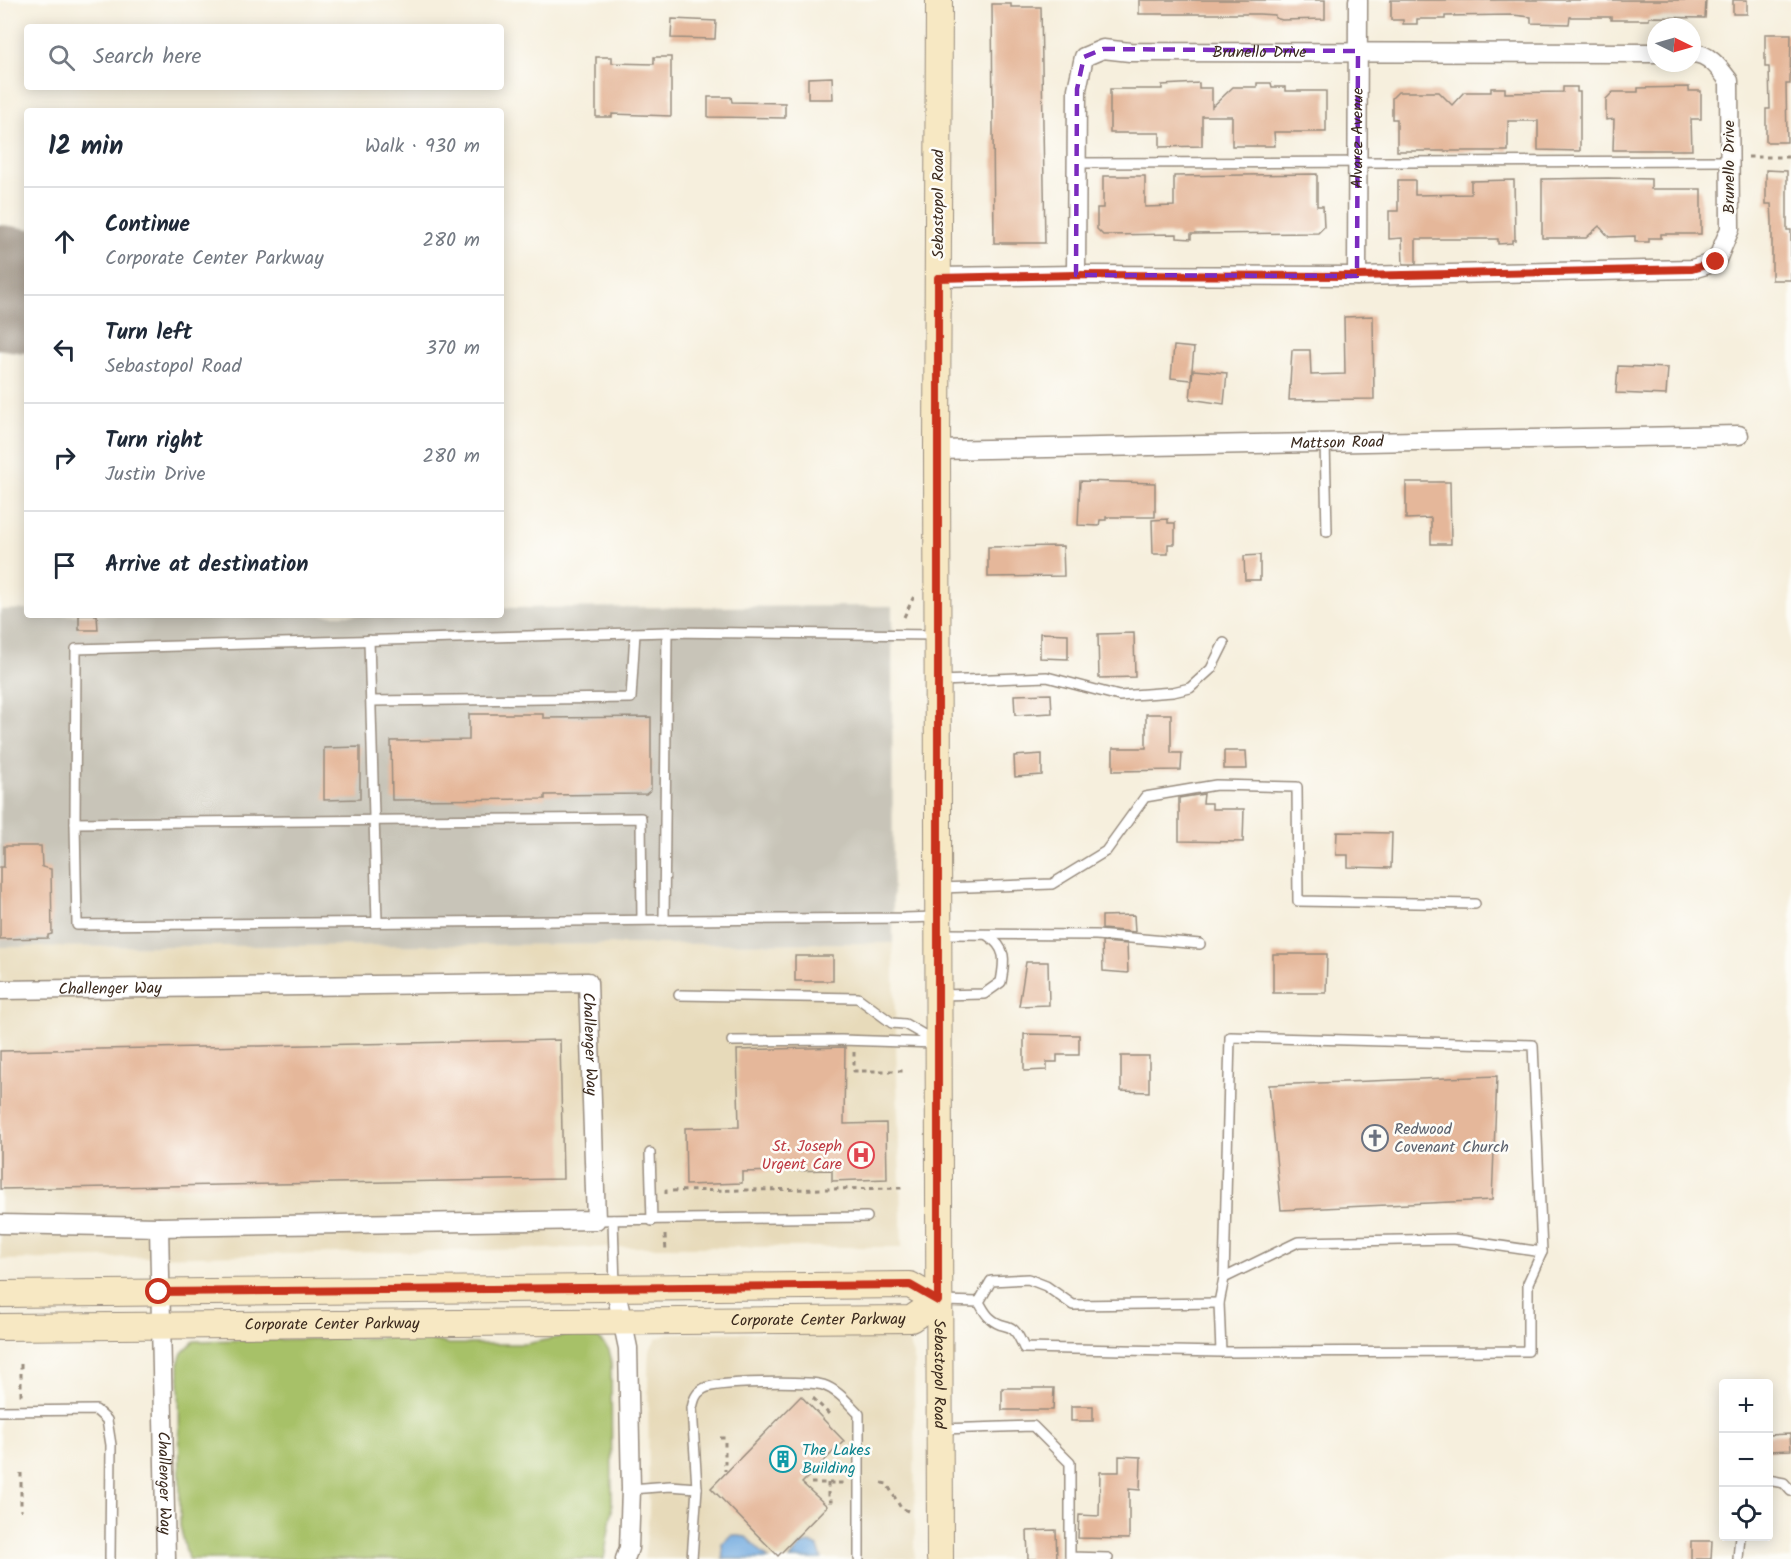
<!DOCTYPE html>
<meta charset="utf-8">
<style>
body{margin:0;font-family:Kalam,sans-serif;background:#f6f6f7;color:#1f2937}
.controls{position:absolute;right:18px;bottom:18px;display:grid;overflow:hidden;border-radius:6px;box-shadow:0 3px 15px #0003}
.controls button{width:54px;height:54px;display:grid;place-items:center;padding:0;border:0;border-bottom:2px solid #e0e1e3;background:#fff;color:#1f2937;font:30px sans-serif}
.compass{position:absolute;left:1647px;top:18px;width:54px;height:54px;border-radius:50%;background:#fff;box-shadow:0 3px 15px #0003;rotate:95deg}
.stop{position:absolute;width:18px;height:18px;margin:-14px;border:4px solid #c8321e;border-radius:50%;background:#fff}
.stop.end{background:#c8321e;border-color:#fff;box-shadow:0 2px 6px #0008}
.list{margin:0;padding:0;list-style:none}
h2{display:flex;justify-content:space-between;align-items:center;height:78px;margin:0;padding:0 24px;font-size:26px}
h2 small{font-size:20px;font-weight:400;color:#747a83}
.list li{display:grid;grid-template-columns:39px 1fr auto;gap:18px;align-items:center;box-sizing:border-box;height:108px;padding:0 24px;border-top:2px solid #e0e1e3}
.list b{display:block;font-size:22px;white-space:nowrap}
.list p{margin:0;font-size:20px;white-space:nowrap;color:#747a83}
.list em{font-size:20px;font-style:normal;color:#747a83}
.icon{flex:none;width:33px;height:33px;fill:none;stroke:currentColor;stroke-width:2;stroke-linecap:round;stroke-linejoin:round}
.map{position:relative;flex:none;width:1791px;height:1559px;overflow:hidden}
.search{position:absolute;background:#fff;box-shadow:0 3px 15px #0003;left:24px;top:24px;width:480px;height:66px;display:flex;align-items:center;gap:15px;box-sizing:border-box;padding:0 21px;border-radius:6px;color:#747a83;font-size:22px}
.panel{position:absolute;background:#fff;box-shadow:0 3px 15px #0003;left:24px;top:108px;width:480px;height:510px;border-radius:6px}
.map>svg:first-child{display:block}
.built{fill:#e7daba}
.industrial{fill:#c8c4b8}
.green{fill:#a7c167;stroke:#717642;stroke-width:1.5}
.water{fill:#6fa9df;stroke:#556a7e;stroke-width:1.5}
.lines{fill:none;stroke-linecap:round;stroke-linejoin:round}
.runway{stroke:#988c7e;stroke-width:124}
.building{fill:#e5b79a}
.lane-casing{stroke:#988c7e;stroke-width:12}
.street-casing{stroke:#988c7e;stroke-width:21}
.secondary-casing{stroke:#988c7e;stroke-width:28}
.path{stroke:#988c7e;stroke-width:3;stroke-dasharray:4.5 4.5;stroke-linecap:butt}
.lane{stroke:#fff;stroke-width:9}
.street{stroke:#fff;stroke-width:18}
.secondary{stroke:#f7e8c3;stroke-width:26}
.route{stroke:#c8321e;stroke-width:8}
.marked{fill:none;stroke:#7b2cbf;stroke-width:4.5;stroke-dasharray:12 8;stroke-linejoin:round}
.labels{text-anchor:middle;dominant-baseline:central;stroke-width:5;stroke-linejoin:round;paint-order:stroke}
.street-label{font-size:16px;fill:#3b2a1e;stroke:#fdfcf7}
.worship-label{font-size:16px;fill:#5b616d;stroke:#fdfcf7;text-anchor:start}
.health-label{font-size:16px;fill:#be3a42;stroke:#fdfcf7;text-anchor:end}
.culture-label{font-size:16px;fill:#0d838f;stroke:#fdfcf7;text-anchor:start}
</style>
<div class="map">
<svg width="1791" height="1559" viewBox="0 0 1791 1559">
<rect width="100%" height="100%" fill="#fdfcf7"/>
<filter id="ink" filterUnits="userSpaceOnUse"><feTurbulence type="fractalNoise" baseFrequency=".0167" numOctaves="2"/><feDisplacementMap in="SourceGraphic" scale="12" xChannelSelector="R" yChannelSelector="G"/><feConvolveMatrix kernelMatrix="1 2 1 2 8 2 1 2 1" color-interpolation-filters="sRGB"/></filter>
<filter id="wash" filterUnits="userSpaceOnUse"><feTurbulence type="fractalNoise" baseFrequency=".008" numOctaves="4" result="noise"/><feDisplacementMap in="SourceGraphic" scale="24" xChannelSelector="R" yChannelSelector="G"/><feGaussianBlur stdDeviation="1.35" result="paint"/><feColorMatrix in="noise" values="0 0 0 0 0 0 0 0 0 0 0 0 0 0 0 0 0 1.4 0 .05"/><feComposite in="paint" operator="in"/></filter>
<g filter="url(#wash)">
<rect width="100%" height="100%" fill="#f6efdd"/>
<g class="built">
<path d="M893,943L902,1247H631L0,1260V947Z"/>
<path d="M893,1331L906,1337L914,1354L915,1559H644L649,1515L648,1364L649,1351L657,1338L673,1333Z"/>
</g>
<path class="industrial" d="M892,606L893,943L0,947V610L27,609V615H501V608Z"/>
<path class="green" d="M573,1334L598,1338L609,1350L611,1358L612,1511L604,1559H188L180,1526L179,1361L182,1353L194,1341L418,1337L449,1344H526Z"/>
<g class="water">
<path d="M731,1535L746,1537L769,1559H723L722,1544Z"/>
<path d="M810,1543L818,1547L822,1559H790L802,1545Z"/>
</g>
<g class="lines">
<path class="runway" d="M0,287L27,291"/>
</g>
<g id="blocks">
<g class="building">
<path d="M1139,0H1325V19L1282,20L1275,18V15L1259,14H1139Z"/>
<path d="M1391,0H1706L1705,18L1649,17V20H1611V17H1570L1569,24L1531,23V17L1513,15L1445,16V19H1417V24H1403V20H1391Z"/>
<rect x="1733" y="0" width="14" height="14"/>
<path d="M992,4H1011V7H1041L1045,243H994Z"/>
<path d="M672,19L716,21L715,39L671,38Z"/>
<path d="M1765,34H1791L1790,84H1786L1787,142H1766V109H1770L1769,67H1765Z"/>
<path d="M596,57H612V63L654,64V57H671V116L612,114V117H596Z"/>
<path d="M832,77L833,99H808V78Z"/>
<path d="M1199,83V88H1212V107L1233,87H1257V83H1271L1272,87H1285V91H1326V132H1274L1275,146H1232V116H1202V146L1160,147V133H1110V89H1162V85Z"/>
<path d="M1563,87H1577V92H1580V151L1538,150V121H1508V151H1397V119H1392V98L1398,92H1439L1452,105L1464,92H1491V88H1505V93L1563,92Z"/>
<path d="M1689,87V91H1701V119H1691L1692,150H1613L1614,119L1606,120V99L1613,92H1638V88Z"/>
<path d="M708,97H731L732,102L785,103V118L708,117Z"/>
<path d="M1766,170L1787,171V230H1791V280H1772V221L1771,204H1766Z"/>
<path d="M1317,174V206H1323L1324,227L1318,233L1191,234V239L1177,238V234L1103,235L1097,229V208H1103V176H1145V207L1174,206V176Z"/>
<path d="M1608,178L1651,179V189H1701V234H1661V238H1649V242H1635V236L1609,237L1599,226L1586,238H1542V179Z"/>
<path d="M1398,180H1415V195L1471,194V181L1514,180L1515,240H1512V243L1498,244V239H1416V264H1403L1402,238L1389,239V211H1398Z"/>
<path d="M1373,316L1374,399L1289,400L1292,350H1310L1311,375L1345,374L1344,317Z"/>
<path d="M1174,346L1194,348L1191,380L1171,378Z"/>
<path d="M1618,366L1668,368L1666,395L1616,393Z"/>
<path d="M1193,370L1227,373L1224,404L1190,399Z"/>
<path d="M1080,481L1155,483V517H1106V520H1100L1099,526L1078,525Z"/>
<path d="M1406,482H1450L1451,544H1431V518L1406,519Z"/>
<path d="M1168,519V523H1175V544H1168V554H1153L1152,520Z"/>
<path d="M1063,546L1064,576L988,577V547Z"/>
<path d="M1260,555V580H1245L1244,556Z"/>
<path d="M79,615H97L98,630H79Z"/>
<path d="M1040,633L1068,634V659L1040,658Z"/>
<path d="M1134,633L1135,677L1099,678L1098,634Z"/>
<path d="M1051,694L1052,713L1015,715L1014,695Z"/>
<path d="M469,714H543V718L651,717V790L646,794L545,795V799L392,800L391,741L469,740Z"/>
<path d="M1146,714H1171V753H1182L1181,770L1113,771V748H1146Z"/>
<path d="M360,747V799L324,800V748Z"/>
<path d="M1224,751H1246L1247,769H1224Z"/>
<path d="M1042,754V775L1015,777L1014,756Z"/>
<path d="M1204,794L1203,803H1212V809H1244L1243,842L1179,841V798Z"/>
<path d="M1337,832L1392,833L1391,868L1348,867V855H1336Z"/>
<path d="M4,846H41L42,867L51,869L52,934L48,935V938L0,939V867H4Z"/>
<path d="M1134,915L1135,932L1102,929V916Z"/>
<path d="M1102,942L1127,944L1128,973L1103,971Z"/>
<path d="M1273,954H1327L1326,993H1273Z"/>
<rect x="795" y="956" width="38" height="25"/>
<path d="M1026,962H1048L1049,1005L1019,1006Z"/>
<path d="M1024,1034L1079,1035V1055H1057V1062H1047V1070L1024,1071Z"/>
<path d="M560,1040L563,1179L0,1189V1051Z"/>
<path d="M845,1047L844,1124L886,1123L887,1179L832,1181V1170L742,1172V1183L686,1185L685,1128L739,1127L737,1050Z"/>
<path d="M1121,1056H1149V1092L1121,1091Z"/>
<path d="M1497,1076L1492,1200L1281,1210L1269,1085Z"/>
<path d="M1002,1388H1054L1053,1410H1002Z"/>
<path d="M801,1396L844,1441L802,1483L827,1506L778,1556L711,1488Z"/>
<rect x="1071" y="1406" width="22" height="15"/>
<path d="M1790,1434L1791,1450L1768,1451V1435Z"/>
<path d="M1119,1456L1141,1457L1140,1490L1129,1489V1539L1078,1538L1079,1515L1099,1516L1100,1472H1119Z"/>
<path d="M1056,1530L1057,1559H1028L1027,1531Z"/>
<path d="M1691,1541H1712L1711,1559H1691Z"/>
</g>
</g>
</g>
<g filter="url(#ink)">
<use href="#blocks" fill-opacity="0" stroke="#988c7e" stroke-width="1.5"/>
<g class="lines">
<defs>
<g id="lane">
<path d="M1076,163L1729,161"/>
<path d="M1325,441L1327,532"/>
<path d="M369,640L377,922"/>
<path d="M940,681L1047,677L1119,696L1173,692L1190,688L1211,669L1224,643"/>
<path d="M371,701L631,698L635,633"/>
<path d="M75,823L76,649L667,632"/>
<path d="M940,888L1052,884L1106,851L1145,797L1216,785L1297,787L1298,901L1475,904"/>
<path d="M642,920L641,818L75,823L77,925L904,918L936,917"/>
<path d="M664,920L667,632L935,635"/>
<path d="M941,934L1096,935L1200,944"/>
<path d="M679,995L858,998L892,1023L905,1024L936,1042"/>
<path d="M939,995L984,994L1001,982C1005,960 1007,948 987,935"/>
<path d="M732,1041L841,1040L936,1043"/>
<path d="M650,1153L652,1221"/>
<path d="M596,1220L867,1217"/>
<path d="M613,1220L615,1287"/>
<path d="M1224,1278L1298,1242L1453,1239L1542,1252"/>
<path d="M942,1301L979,1302"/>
<path d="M979,1302C982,1307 985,1314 990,1318C1006,1333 1011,1316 1024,1348L1221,1352L1528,1351V1283L1542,1252L1533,1045L1230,1037L1224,1278L1219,1303L1221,1352"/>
<path d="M979,1302L991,1281L1028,1279L1046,1286L1073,1305L1219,1303"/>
<path d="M0,1411L96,1410L107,1420L111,1445L110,1559"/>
<path d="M941,1429L1033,1426L1070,1463V1557L1108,1558"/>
<path d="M1768,1480L1784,1483L1791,1491"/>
<path d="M631,1489L670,1486L697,1488L692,1408C694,1400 695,1394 703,1389C715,1381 807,1381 823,1385C838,1390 848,1403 859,1414V1559"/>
<path d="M692,1559L697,1488"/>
<path d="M1738,1559L1740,1536"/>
</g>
<g id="street">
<path id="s1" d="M1076,275L1077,89L1084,57L1103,49L1130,52L1656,53"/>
<path id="s2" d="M1357,276L1358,0"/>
<path d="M938,277L1076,275L1357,276L1692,269L1716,262L1730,229L1729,81C1720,69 1709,53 1692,53"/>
<path id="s3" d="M937,450L1739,435"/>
<path id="s4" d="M0,990L588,982L596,1220L159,1227L0,1224"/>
<path id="s5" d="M159,1227L166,1559"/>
<path d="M615,1287L628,1348L631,1489L629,1548L625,1559"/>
</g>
<g id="secondary">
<path id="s6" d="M939,0L937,450L940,1559"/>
<path d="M0,1294L910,1285L938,1301"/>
<path id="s7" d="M0,1327L911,1319L938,1301"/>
</g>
</defs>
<use href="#lane" class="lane-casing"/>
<use href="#street" class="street-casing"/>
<use href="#secondary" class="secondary-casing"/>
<g class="path">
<path d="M1748,157H1791"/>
<path d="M904,617L915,594"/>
<path d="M854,1052V1071H905"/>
<path d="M666,1194V1191L906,1188"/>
<path d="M665,1235L666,1253"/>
<path d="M21,1364V1399"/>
<path d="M813,1398L829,1414L826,1417"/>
<path d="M720,1438H725V1471"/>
<path d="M21,1473V1511"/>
<path d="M811,1483H845"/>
<path d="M828,1483V1501H834"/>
<path d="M882,1483L887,1484L901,1508L908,1511"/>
</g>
<use href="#lane" class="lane"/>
<use href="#street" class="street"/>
<use href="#secondary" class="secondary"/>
</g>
</g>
<g class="lines" filter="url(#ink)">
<path class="route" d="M159,1292L910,1285L938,1301V278L1076,275L1357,276L1692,269L1716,262"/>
</g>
<path class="marked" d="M1103,49L1358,51L1357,276L1076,275L1077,89L1084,57Z"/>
<defs>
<symbol id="church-ring" viewBox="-11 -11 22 22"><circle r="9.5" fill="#fdfcf7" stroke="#6b7280" stroke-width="1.5"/><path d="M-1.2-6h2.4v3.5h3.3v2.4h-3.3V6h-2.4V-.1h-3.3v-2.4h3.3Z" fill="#6b7280"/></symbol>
<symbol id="hospital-ring" viewBox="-11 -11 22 22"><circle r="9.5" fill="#fdfcf7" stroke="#e0444e" stroke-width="1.5"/><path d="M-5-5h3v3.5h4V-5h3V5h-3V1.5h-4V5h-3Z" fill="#e0444e"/></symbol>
<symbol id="building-ring" viewBox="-11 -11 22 22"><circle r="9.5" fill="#fdfcf7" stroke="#0f9aa8" stroke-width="1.5"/><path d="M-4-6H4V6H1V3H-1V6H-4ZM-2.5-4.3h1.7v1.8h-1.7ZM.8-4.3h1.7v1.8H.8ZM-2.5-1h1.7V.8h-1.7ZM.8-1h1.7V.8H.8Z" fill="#0f9aa8"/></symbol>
</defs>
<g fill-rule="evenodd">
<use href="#church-ring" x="1360" y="1123" width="30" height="30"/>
<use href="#hospital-ring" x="846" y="1140" width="30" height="30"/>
<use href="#building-ring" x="768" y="1444" width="30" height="30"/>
</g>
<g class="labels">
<g class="street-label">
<text stroke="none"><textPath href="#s1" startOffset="396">Brunello Drive</textPath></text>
<text stroke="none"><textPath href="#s2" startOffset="138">Alvarez Avenue</textPath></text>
<text transform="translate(1729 167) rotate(-90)">Brunello Drive</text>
<text transform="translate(938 204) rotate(-90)">Sebastopol Road</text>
<text stroke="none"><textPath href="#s3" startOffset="400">Mattson Road</textPath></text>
<text stroke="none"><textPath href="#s4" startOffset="110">Challenger Way</textPath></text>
<text stroke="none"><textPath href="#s4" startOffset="650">Challenger Way</textPath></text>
<text stroke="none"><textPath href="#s7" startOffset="818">Corporate Center Parkway</textPath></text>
<text stroke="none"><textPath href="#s7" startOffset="332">Corporate Center Parkway</textPath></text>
<text stroke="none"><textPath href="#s6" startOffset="1374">Sebastopol Road</textPath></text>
<text stroke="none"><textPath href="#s5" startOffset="256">Challenger Way</textPath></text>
</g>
<g class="worship-label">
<text x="1394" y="1129">Redwood<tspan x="1394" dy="18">Covenant Church</tspan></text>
</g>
<g class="health-label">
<text x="842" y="1146">St. Joseph<tspan x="842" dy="18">Urgent Care</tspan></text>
</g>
<g class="culture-label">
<text x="802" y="1450">The Lakes<tspan x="802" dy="18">Building</tspan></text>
</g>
</g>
</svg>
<div class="controls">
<button>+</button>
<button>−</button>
<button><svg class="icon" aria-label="locate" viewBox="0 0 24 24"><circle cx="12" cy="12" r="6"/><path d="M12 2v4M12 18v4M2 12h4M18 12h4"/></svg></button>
</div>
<svg class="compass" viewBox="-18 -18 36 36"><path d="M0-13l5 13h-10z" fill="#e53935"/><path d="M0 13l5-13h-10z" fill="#747a83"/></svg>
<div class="stop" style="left:159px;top:1292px"></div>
<div class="stop end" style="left:1716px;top:262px"></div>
<div class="search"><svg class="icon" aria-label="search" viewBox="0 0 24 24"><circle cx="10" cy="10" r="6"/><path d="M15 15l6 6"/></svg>Search here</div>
<section class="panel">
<h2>12 min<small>Walk · 930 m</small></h2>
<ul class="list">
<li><svg class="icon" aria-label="ahead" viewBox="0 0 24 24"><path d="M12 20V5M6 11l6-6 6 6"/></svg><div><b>Continue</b><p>Corporate Center Parkway</p></div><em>280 m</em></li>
<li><svg class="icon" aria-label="left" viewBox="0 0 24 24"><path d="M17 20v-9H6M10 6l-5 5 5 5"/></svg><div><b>Turn left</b><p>Sebastopol Road</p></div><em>370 m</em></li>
<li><svg class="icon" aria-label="right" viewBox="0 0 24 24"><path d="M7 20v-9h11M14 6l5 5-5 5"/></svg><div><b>Turn right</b><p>Justin Drive</p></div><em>280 m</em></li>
<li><svg class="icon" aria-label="arrive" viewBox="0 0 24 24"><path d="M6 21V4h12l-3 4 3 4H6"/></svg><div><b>Arrive at destination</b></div></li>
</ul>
</section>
</div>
